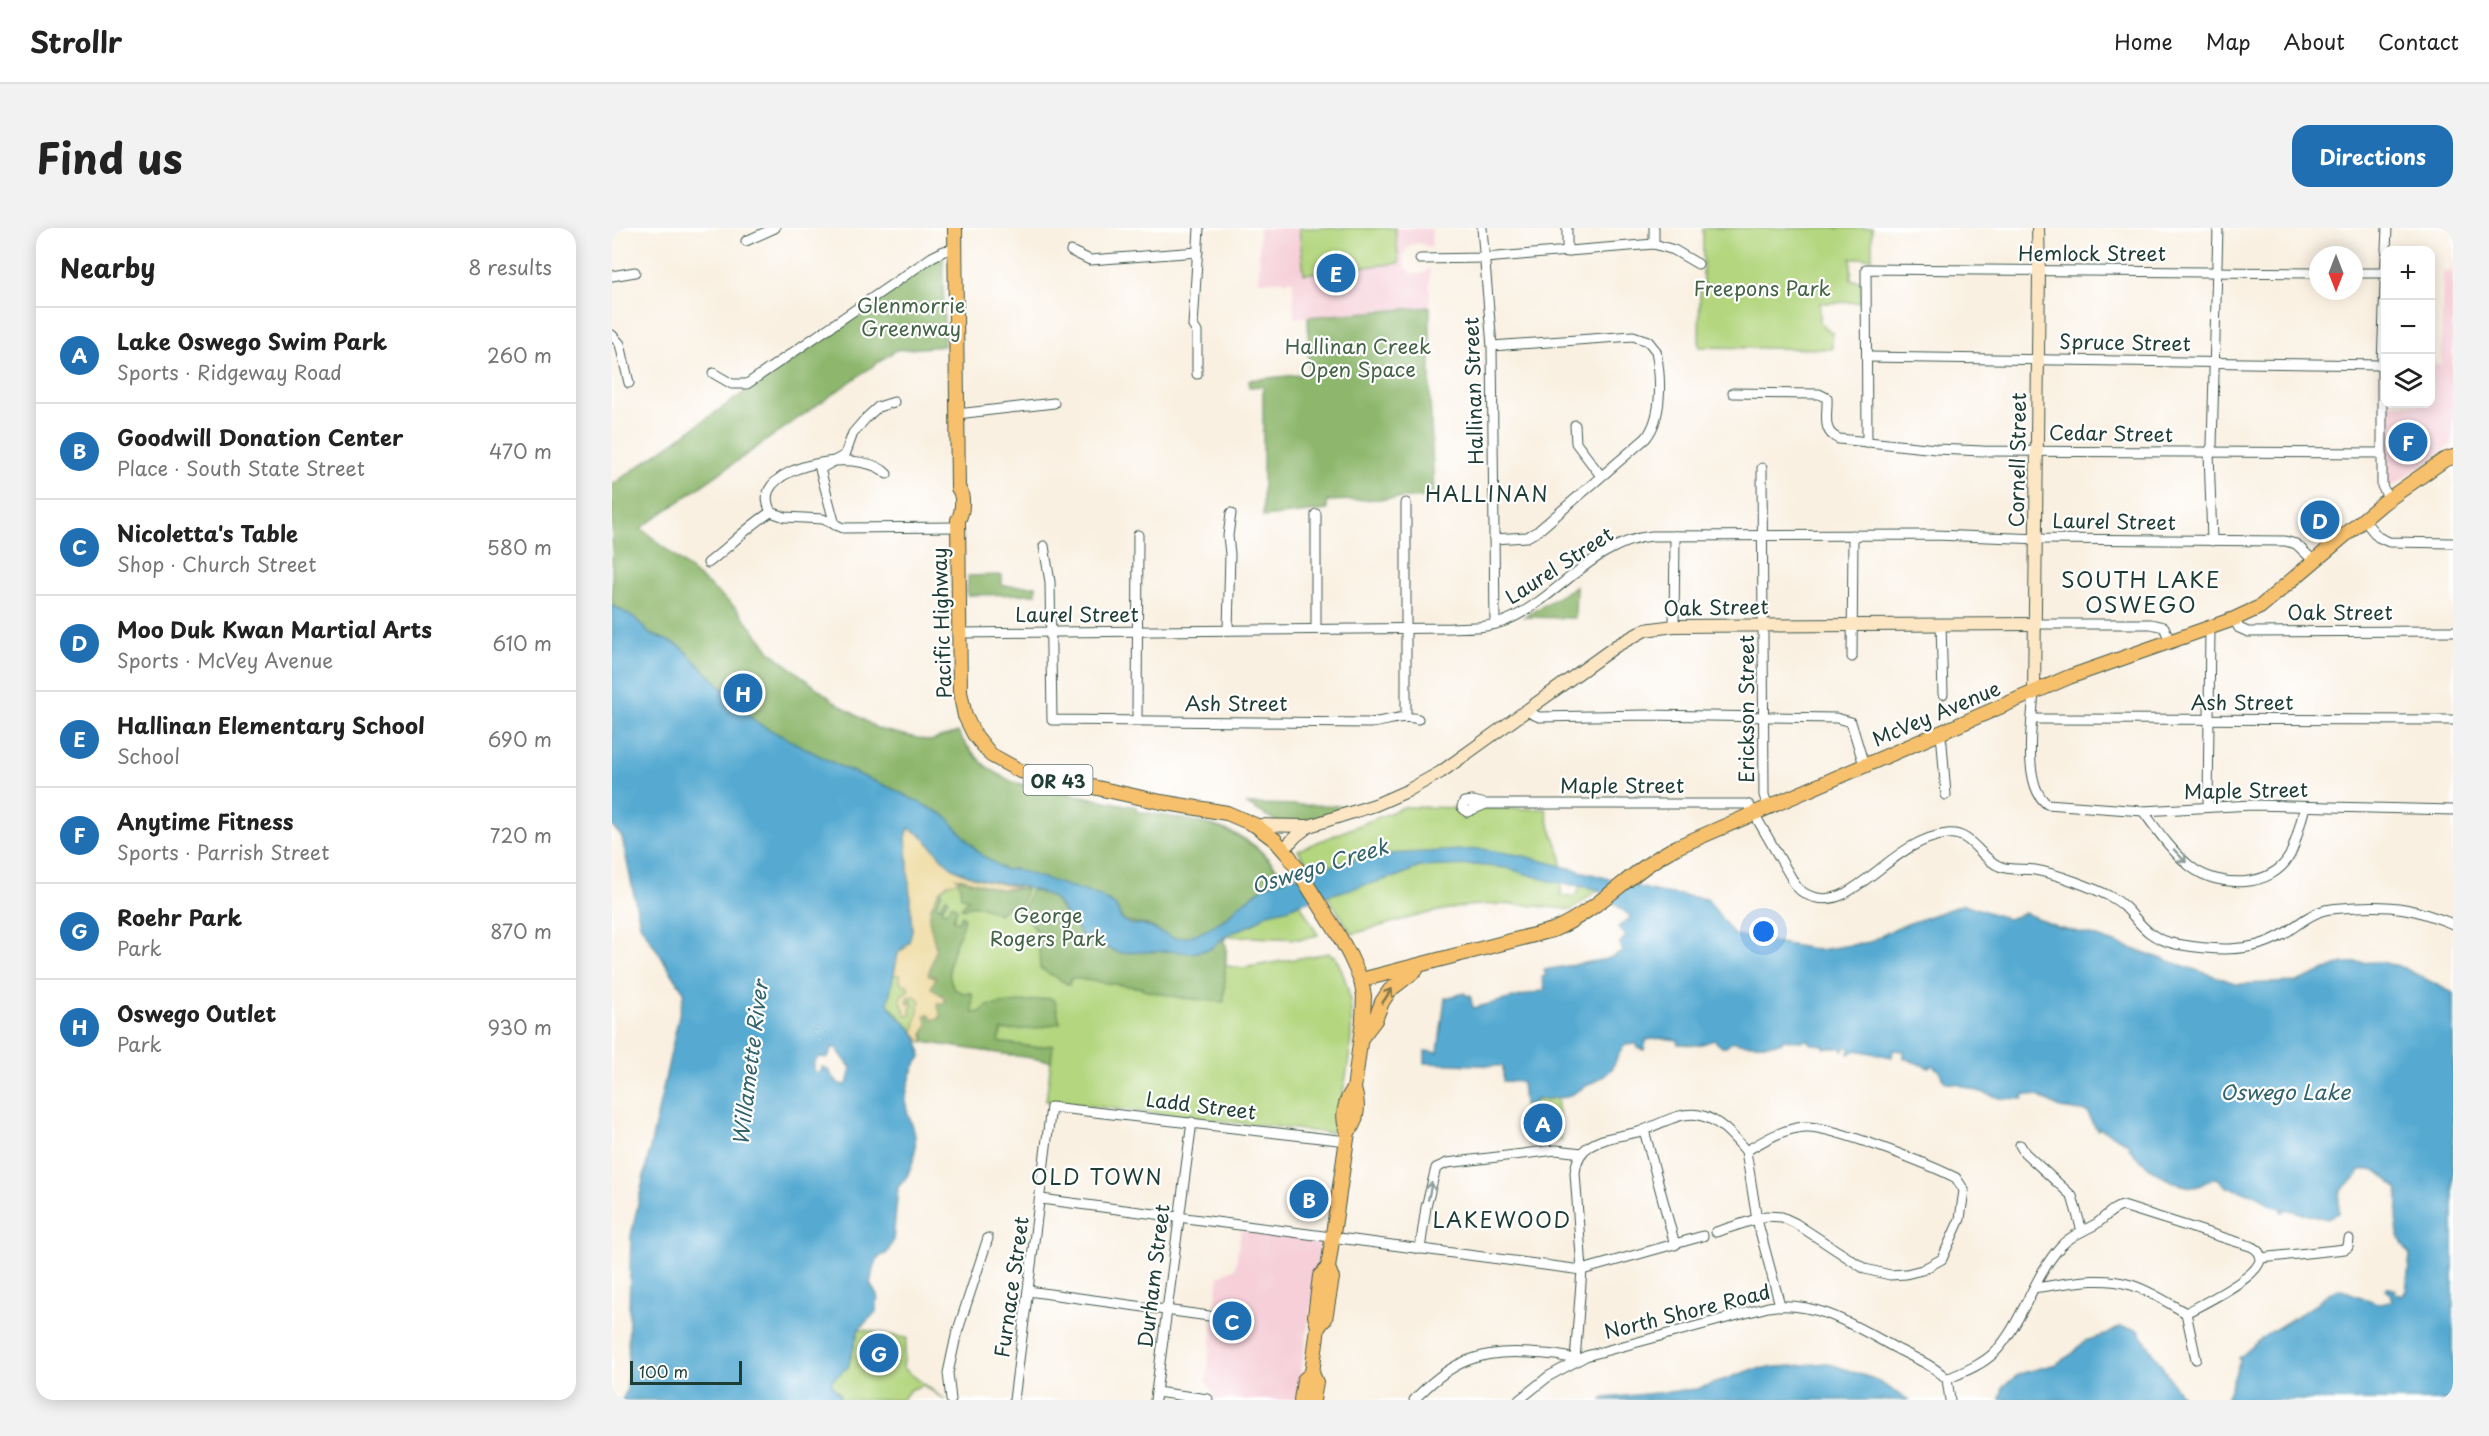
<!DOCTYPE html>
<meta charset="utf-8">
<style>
body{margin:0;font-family:"Playpen Sans",sans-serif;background:#f2f2f2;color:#222}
.controls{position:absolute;right:18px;top:18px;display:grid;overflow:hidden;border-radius:12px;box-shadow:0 3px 15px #0003}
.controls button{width:54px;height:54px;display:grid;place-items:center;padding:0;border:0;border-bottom:2px solid #e0e0e0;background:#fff;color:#222;font:30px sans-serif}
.compass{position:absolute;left:1697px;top:18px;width:54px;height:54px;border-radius:50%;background:#fff;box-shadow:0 3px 15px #0003;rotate:180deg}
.scale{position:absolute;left:18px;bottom:15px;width:112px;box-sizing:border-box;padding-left:6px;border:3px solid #1f3d34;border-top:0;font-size:16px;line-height:21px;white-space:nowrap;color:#1f3d34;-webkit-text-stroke:4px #fff;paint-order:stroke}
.you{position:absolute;left:1152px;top:704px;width:21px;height:21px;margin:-15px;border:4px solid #fff;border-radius:50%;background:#1a73e8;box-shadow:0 0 0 9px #1a73e833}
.badge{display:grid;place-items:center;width:39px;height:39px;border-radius:50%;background:#1f6fb2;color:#fff;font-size:20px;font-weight:700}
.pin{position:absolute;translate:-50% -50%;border:3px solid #fff;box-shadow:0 2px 6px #0006}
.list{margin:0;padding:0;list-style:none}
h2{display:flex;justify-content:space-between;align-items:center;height:78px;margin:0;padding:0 24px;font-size:26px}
h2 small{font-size:20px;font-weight:400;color:#767676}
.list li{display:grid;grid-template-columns:39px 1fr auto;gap:18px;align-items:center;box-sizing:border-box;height:96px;padding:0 24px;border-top:2px solid #e0e0e0}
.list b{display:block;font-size:22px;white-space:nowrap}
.list p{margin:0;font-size:20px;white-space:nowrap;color:#767676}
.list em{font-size:20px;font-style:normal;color:#767676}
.icon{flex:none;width:33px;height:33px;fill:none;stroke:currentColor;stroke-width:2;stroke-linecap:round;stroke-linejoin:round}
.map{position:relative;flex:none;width:1841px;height:1172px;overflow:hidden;border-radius:18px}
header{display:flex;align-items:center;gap:36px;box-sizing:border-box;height:84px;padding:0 30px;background:#fff;border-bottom:2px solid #e0e0e0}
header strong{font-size:28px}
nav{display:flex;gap:33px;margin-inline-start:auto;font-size:21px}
.intro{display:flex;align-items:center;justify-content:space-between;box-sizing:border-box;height:144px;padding:0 36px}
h1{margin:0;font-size:42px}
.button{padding:15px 27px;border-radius:18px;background:#1f6fb2;color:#fff;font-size:21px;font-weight:700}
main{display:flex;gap:36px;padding:0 36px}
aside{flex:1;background:#fff;border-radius:18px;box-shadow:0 3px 15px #0003}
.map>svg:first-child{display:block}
.built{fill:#f6cfd8}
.green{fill:#b3d67e;stroke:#698a59;stroke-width:1.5}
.forest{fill:#8eb76d;stroke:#567a50;stroke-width:1.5}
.sand{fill:#eeda9e;stroke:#868c69;stroke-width:1.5}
.water{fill:#57aad2;stroke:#3b7483;stroke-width:1.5;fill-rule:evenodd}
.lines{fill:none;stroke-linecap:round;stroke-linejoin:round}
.street-casing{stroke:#40584e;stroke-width:11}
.secondary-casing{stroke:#40584e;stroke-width:14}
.primary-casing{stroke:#40584e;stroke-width:16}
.street{stroke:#fff;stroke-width:9}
.secondary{stroke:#fce6c4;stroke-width:12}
.primary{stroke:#f7c06c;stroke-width:14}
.oneway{stroke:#8f9e9a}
.oneway2{stroke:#80784d}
.labels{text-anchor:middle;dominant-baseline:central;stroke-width:4.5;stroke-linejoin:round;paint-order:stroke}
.shield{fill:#fff;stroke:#627771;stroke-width:1.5}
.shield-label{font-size:18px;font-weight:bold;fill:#1f3d34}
.street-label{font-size:20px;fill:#1f3d34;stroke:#fff}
.park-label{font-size:20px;fill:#446346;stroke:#fff}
.neighbourhood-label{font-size:21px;letter-spacing:1.5px;fill:#1f3d34;stroke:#fff}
.water-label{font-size:21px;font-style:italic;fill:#33636b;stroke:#fff}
.quarter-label{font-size:22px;letter-spacing:1.5px;fill:#1f3d34;stroke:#fff}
</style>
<header>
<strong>Strollr</strong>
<nav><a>Home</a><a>Map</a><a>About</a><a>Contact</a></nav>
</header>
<div class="intro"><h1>Find us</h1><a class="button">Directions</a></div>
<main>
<aside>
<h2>Nearby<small>8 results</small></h2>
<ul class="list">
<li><span class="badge">A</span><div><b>Lake Oswego Swim Park</b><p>Sports · Ridgeway Road</p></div><em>260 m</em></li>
<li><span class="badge">B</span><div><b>Goodwill Donation Center</b><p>Place · South State Street</p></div><em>470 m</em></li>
<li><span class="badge">C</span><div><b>Nicoletta's Table</b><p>Shop · Church Street</p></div><em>580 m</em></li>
<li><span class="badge">D</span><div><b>Moo Duk Kwan Martial Arts</b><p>Sports · McVey Avenue</p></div><em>610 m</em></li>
<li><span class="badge">E</span><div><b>Hallinan Elementary School</b><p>School</p></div><em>690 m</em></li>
<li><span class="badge">F</span><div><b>Anytime Fitness</b><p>Sports · Parrish Street</p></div><em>720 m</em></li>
<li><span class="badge">G</span><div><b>Roehr Park</b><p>Park</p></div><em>870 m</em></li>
<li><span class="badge">H</span><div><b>Oswego Outlet</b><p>Park</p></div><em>930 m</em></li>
</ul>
</aside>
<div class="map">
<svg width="1841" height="1172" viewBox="0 0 1841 1172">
<rect width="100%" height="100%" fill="#fff"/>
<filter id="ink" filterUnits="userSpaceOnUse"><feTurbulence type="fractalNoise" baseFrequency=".0167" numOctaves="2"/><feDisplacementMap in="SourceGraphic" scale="12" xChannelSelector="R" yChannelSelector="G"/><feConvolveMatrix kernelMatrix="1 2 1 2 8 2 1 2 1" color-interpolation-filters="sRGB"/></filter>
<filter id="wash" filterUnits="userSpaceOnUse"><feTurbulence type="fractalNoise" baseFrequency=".008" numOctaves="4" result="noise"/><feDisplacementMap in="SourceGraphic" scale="24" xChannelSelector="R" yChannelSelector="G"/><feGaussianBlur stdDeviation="1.35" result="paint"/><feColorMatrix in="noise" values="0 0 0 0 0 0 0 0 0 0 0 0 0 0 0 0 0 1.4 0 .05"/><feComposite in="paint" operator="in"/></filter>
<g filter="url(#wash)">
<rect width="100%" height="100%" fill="#f9f0e1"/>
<g class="built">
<path d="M647,0H820L819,21L809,15L800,16L794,21L791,30L793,39L800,45L810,46L818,41V79L682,90L681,53H647Z"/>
<path d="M1841,10V216L1781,258H1776L1774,255V176H1818L1819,136H1829L1831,44H1839Z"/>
<path d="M629,1002L705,1013L708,1018L685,1172H600L601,1164L594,1154L607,1048L623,1040Z"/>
</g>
<g class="green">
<path d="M687,0H783L787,35L692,46Z"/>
<path d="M1091,0H1260V30H1239V52L1249,53V74L1208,75V94L1220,105V121L1087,119L1088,57L1091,56Z"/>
<path d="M350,512L374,539L400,554L525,579L524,583C567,591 621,593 653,627C675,649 690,680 706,707L690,711L615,708L611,714L614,717V738L631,740L717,725L720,728L722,727C754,781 734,841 725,899L718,905L434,873L439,833L308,813L305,807L275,775L278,755L282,747L327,571Z"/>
<path d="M792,579L934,581L936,593L949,627V668H964L972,649L993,656L960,682C919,676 872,673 831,682C800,688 770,698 740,706L686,622Z"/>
<path d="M945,870L950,913L917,917L912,877L922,876V872Z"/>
<path d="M247,1101L295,1110L291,1140L333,1172L311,1157L298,1162L290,1172H228V1166L219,1156L221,1151L236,1139Z"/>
</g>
<g class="forest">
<path d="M331,25L332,118L284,122L29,300L125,381L159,424L223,474L266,501L318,513L346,504C360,531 381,546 408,557L525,579L524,583C587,595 634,594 672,652C666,654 660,655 654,658C625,674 601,712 564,710C552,709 545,700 535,697C516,691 513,702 504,678L403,641L393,642L368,626L334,588L281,561L227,538L145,495L68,418L37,405L23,390L0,377V257Z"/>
<path d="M818,79V167L822,269L715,273V282L651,289V158L637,159V152L697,146L696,89Z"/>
<path d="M390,347V358H424V366L355,367L356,348Z"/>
<path d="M964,358L963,390L912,389Z"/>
<path d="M635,576L740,578L696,594L667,595Z"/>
<path d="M342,649L387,661H414L408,680L395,679L387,686C376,681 363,673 352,681L349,680L357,671L349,669L347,653Z"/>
<path d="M328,662L330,665L324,677L328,679L334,669L336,671L329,682L333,684L340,676L345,681L341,692L346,694L350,687L352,689C348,717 328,731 342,761L352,765H360L361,785L368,784L375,778L439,770L443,774L448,795L421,801L390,802L386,814L423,819L441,817L439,833L312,814L313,789L317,786L328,790L325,775H333L332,769L319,760L321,748L316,747L324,721L317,692L319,679Z"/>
<path d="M419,662C445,668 442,673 457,692C463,699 468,702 472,711L580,725L598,721L615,707L611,714L614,717L612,774L570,770L530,762V760L459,750L457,757L428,740L426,706L411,682Z"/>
</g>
<path class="sand" d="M297,600C316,607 324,627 339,638C359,652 384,654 407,660L387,661L344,649L347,653L336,656L328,662L319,679L317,692L324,721L316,747L324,749L319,760L332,769L333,775H325L329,789L321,792L317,786L313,788L316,796L311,805L312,814L308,813L302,804L308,772L302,768L296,769L295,775L298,776L299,771L301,778L298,780L299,787H294L288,771L290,766L296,763V758L288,754V747H282L286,725L293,720L300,702L294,609V604Z"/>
<g class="water">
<path d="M0,377L23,390L37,405L68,418L145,495L227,538L281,561L334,588L368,626L393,642L402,641L488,668L504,678L509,691L519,697L530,696L562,710L574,709L590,704L616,689L625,679L655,657L711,640L756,627L870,621L912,628L1046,664L1095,671L1122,707L1207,722L1258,714L1284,700L1352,676L1396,691L1413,685L1446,699L1482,708L1626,756L1684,754L1731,735L1770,734L1792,740L1841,765V1172H1614L1628,1133L1627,1130L1655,1106L1703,1077L1717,1065L1728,1061L1768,1076L1780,1073L1778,1065L1774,1062L1775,1059L1784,1062L1783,1065L1789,1068L1794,1063L1798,1027C1778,1002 1787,993 1786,963C1775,949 1767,940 1748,942C1743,956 1731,955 1728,964C1726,969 1727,978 1727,985L1715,990L1705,989L1673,981L1672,985L1669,984L1670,980L1659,978L1647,968L1615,959L1605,950C1596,950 1589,960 1580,959C1558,957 1532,938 1517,920L1518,917C1508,910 1498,907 1488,900L1486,902L1480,895L1476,884L1448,880L1426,868L1412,866L1411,871L1387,870L1345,856L1335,855L1330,850L1328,843L1319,837L1317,840L1292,830V823L1281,822L1280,829L1244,822L1237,826L1238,820L1235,818L1231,823L1230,820H1212V817L1199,816L1195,812L1187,813L1171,811L1170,814C1160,817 1126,817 1121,813L1114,819H1110L1102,812L1087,817L1066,816L1065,812L1050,810L1034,812L1032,822L1026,820L1025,816L1013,817L1007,825L1000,841L992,848L955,869L922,872V876L912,877L910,854L891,853V838L813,835V823L826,824L833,770L853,765L854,768L858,767L861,780L933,762L930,749L934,748L932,742L995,731L1011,724L1008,715L1014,708L1006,699L1019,689L985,661L938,653L894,640L863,637L808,639L786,648L688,675L678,680L656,685L641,696L615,707L598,721L580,725L560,723L508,725L472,711C468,703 465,699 458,693C452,686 450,677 442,671C413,652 371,658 341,640C324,629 317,608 297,600L294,609L300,702L297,714L286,725L276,775C288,800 306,792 309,829C300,839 293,863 294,877C295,885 298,892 301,899C307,919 301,946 286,959L281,1013L275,1025L267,1029L261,1041L258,1056L266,1069L264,1084L247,1101L236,1139L221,1151L219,1156L228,1167V1172H10L15,1162L19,1008L72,764L28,696L10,609L0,598ZM220,820H224L239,840L235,857L227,856L215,841L210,839L209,844L204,845L202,841V834L208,829L216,830Z"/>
<path d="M1508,1099L1526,1102L1572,1172H1388L1391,1159L1407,1146L1444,1136L1460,1126L1473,1113L1496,1106Z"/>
<path d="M1215,1135L1262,1151L1297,1172H990L993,1170L1085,1161L1142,1141Z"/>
</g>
</g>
<g filter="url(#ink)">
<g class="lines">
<defs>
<g id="street">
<path d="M870,0L880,118L883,396"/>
<path d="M134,13L163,0"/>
<path d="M1042,16V0"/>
<path d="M1774,22L1775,0"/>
<path d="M459,23L478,32L586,24"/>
<path d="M955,24V0"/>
<path d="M1774,28L1770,137V258L1777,271"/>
<path d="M808,31L873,30L1042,16L1062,22L1086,36"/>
<path d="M1742,45H1772"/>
<path d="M0,48L23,44"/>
<path d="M0,107L8,116L17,155"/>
<path d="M880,118L1021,108L1036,113L1044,123C1049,149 1051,189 1034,210L926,303L915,309L882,311"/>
<path d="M1256,129L1770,137"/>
<path d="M101,145L120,156H135L320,29L332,23L343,21"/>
<path d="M585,146V104L581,98L587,0"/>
<path d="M1121,165L1207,166L1215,170C1216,186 1209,204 1227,211L1324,221L1371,223L1770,225"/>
<path d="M345,186L442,175"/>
<path d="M963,197L964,215L989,248"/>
<path d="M1255,214L1254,41L1706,45"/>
<path d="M1150,240L1152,567L1156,579"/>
<path d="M275,246C253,222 171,233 157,262C153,270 156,278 159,284L173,289L211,291L231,300L346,299"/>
<path d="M794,275V487"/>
<path d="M704,286V401"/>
<path d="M1751,291L1766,309L1777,314L1841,315"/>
<path d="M223,297L208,241L233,227L241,205L254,190L266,179L282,174"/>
<path d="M1600,313L1597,224L1600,218L1606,0"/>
<path d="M432,318L438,354L440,492L758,495C774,494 791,486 806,491"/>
<path d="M96,335C118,318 136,298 159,284"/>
<path d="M1622,391L1627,400L1636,404L1841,403"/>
<path d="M1329,396L1331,466"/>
<path d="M1422,396H1539L1552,399L1558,413"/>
<path d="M1062,398L1063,308"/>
<path d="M616,402L618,326L616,308L619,285"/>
<path d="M347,405L839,400C857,399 876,400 893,393C945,372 980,314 1040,308L1322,307L1432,311L1673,313L1684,316L1703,334"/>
<path d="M1240,429L1241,307"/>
<path d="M1422,464C1420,493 1410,557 1435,576L1531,583L1640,577L1841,582"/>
<path d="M914,483L927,489L1034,487L1224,490L1239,494L1252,537"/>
<path d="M1420,491L1841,492"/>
<path d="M525,492L526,307"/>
<path d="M1328,505L1330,516L1334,567"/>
<path d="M874,576L855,584L850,579L852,574L861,573L874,576H1134L1137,577L1184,658C1195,671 1214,674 1230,667C1265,649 1293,611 1335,606C1360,603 1367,630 1387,638C1397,643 1411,640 1423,642C1445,646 1480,659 1499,669C1526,683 1525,708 1564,716C1599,722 1638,726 1670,707C1683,699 1697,686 1713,682C1723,680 1734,680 1744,679C1785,677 1803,681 1841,696"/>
<path d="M1596,579L1598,400"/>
<path d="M1531,583C1545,602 1560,624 1579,639C1606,660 1660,661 1678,627C1685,613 1688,595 1693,579"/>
<path d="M1032,902L1063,1017"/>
<path d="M1408,917L1413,925L1460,968L1470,1003"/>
<path d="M1134,923L1145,992L1168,1077"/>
<path d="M429,971L970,1042L1091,1008"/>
<path d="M1104,1004L1154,988L1170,989L1183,995L1253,1041L1278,1047L1294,1046L1310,1042L1330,1031L1348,991L1352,962L1344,950C1319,937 1218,897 1193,899C1172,900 1151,913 1134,923"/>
<path d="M808,1021L814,979L824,940L835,935L944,922L970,925"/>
<path d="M1649,1030L1733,1021L1736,1019L1737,1011"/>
<path d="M416,1063L597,1088"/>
<path d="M1574,1085L1584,1131"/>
<path d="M1335,1151C1351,1144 1370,1137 1383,1124C1410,1096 1422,1047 1449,1018C1459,1007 1472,1003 1484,996C1493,990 1499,980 1511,978L1638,1018C1679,1036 1587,1077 1574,1085C1556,1075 1539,1063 1519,1057C1488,1047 1454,1056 1422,1060"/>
<path d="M544,1164L596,1171"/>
<path d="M339,1172L336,1145L344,1108L376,1010"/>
<path d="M402,1172L439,879L735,913"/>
<path d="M543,1172L580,894"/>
<path d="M802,1172C837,1135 866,1121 918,1125C933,1126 948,1126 963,1132L970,1042L963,945C964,934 967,924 978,918C992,909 1010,908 1026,904C1046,898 1066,883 1087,887C1107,891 1122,909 1134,923"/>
<path d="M907,1172L937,1148L974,1128L1156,1079C1204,1071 1246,1100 1287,1122C1303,1130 1322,1138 1335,1151L1338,1172"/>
</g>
<g id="secondary">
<path d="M1422,464L1427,43L1426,0"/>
<path d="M643,597L697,598L763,577L795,563L829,544L1004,418L1033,402L1062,398L1422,396"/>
<path d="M672,621L684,608L697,598"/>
</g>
<g id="primary">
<path d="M343,0L346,260C352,267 351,284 346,292L348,464L353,488L362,506L379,527L408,543L549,574L615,585L643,597L663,612L677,628L726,706L738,728L749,752L752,768L751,792L742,861C747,875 746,893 736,904L716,1040L720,1050L713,1091L706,1099"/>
<path d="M749,752L941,702C988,682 1021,640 1067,618L1457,449L1622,391L1648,379L1771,275L1832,232L1841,229"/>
<path d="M750,809L763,792L770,774L778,762L804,742"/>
<path d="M736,904C729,891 732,873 742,861"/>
<path d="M689,1172L692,1152L700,1145"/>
<path d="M701,1172L704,1154L700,1145L706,1099L703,1088L708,1048L716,1040"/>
</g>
</defs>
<use href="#street" class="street-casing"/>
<use href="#secondary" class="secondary-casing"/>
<use href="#primary" class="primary-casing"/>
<use href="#street" class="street"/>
<use href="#secondary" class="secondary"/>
<use href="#primary" class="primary"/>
</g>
<defs><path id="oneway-shaft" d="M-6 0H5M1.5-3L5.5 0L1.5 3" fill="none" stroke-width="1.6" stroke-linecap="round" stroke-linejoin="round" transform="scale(1.5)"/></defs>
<g class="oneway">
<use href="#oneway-shaft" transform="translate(1568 628) rotate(47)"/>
<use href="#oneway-shaft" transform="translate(818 963) rotate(-78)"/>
</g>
<use class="oneway2" href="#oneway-shaft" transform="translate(775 768) rotate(-56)"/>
</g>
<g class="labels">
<rect class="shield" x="411.5" y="537" width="69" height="30" rx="4.5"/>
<g class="shield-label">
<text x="446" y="552">OR 43</text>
</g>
<g class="street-label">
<text x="1480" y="25">Hemlock Street</text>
<text transform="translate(1513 114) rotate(1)">Spruce Street</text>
<text transform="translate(861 163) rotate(-92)">Hallinan Street</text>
<text transform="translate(1499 205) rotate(1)">Cedar Street</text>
<text transform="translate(1405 232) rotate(-89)">Cornell Street</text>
<text transform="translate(1502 293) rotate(1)">Laurel Street</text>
<text transform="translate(947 337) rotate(-33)">Laurel Street</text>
<text transform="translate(1104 379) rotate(-1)">Oak Street</text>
<text x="1728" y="384">Oak Street</text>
<text x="465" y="386">Laurel Street</text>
<text transform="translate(329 395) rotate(-92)">Pacific Highway</text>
<text x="1630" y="474">Ash Street</text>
<text x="624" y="475">Ash Street</text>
<text transform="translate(1134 481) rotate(-90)">Erickson Street</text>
<text transform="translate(1324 485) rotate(-23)">McVey Avenue</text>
<text x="1010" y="557">Maple Street</text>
<text transform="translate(1634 562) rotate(-1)">Maple Street</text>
<text transform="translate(589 877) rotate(7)">Ladd Street</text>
<text transform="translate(541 1048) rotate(-83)">Durham Street</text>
<text transform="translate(399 1059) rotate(-82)">Furnace Street</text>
<text transform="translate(1075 1083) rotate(-14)">North Shore Road</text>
</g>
<g class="park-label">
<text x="1150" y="60">Freepons Park</text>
<text x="299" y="77">Glenmorrie<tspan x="299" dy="23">Greenway</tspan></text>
<text x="746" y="118">Hallinan Creek<tspan x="746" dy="23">Open Space</tspan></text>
<text x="436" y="687">George<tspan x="436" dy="23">Rogers Park</tspan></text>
</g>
<g class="neighbourhood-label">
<text x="875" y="265">HALLINAN</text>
<text x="485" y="948">OLD TOWN</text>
<text x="890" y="991">LAKEWOOD</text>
</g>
<g class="water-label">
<text transform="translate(707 637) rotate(-17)">Oswego Creek</text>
<text transform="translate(137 835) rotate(-83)">Willamette River</text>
<text x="1673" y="863">Oswego Lake</text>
</g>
<g class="quarter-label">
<text x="1529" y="350">SOUTH LAKE<tspan x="1529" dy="25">OSWEGO</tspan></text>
</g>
</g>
</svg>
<div class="controls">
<button>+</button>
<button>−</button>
<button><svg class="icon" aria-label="layers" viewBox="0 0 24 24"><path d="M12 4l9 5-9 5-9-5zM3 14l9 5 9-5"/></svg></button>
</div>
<svg class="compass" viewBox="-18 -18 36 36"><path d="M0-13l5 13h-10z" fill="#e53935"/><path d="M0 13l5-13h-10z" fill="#767676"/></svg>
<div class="scale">100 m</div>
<div class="you"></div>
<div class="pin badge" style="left:931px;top:895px">A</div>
<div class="pin badge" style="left:697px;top:971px">B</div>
<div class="pin badge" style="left:620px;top:1093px">C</div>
<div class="pin badge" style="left:1708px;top:292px">D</div>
<div class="pin badge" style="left:724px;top:45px">E</div>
<div class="pin badge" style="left:1796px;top:214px">F</div>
<div class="pin badge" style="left:267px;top:1125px">G</div>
<div class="pin badge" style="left:131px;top:465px">H</div>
</div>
</main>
